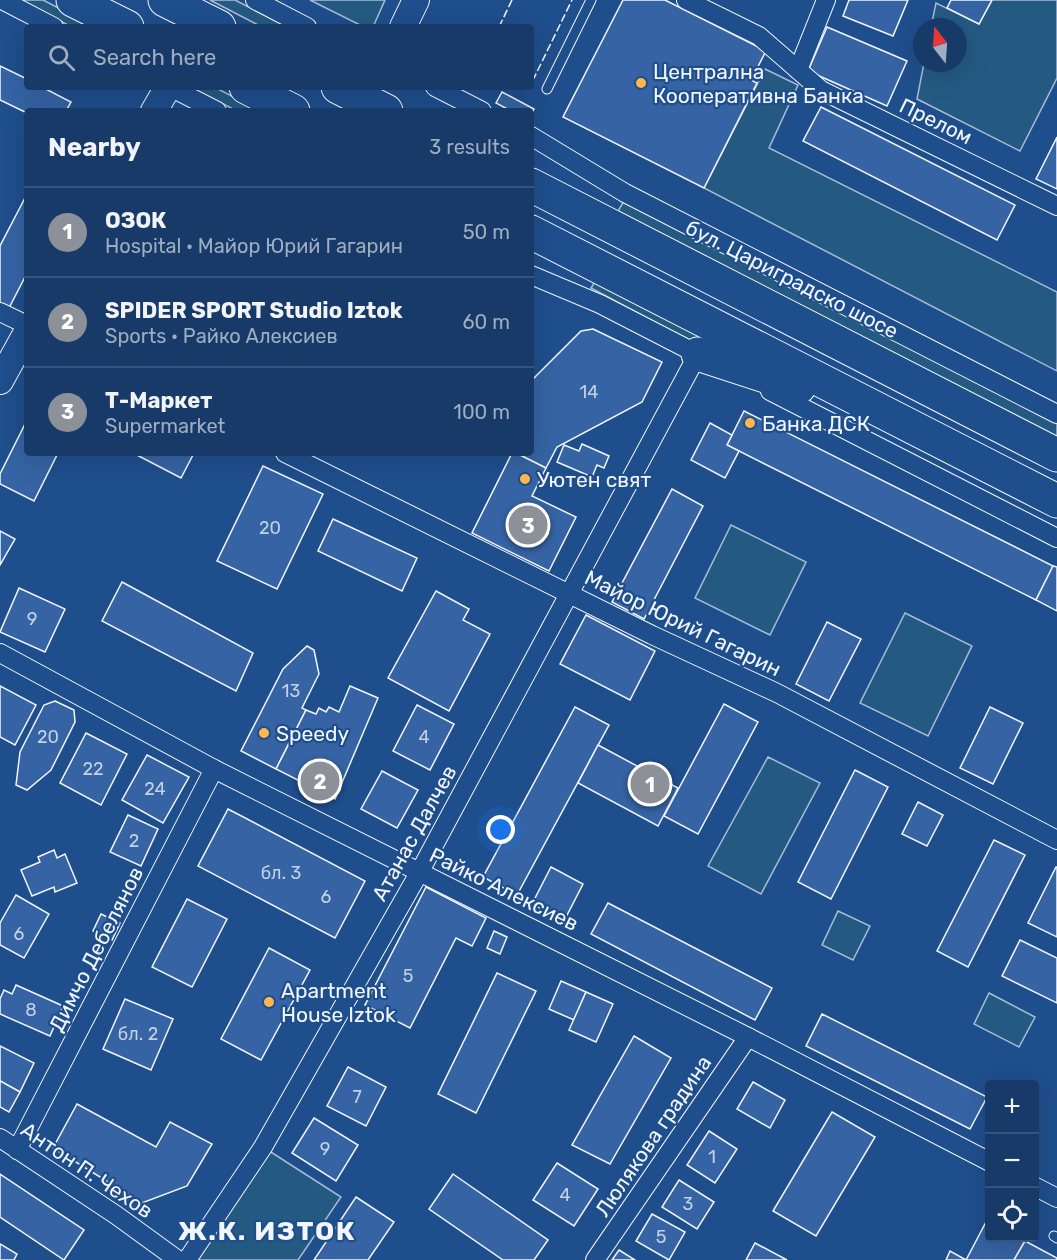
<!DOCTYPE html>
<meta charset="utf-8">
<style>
body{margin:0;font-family:Rubik,sans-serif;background:#244571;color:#f1f3f6}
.controls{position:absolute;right:18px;bottom:18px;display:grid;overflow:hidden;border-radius:6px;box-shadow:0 6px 24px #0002}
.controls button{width:54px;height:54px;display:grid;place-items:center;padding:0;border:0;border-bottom:2px solid #36547d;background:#173a69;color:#f1f3f6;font:30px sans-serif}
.compass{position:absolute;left:913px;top:18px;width:54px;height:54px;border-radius:50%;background:#173a69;box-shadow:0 6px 24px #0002;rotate:343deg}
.you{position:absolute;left:501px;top:830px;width:21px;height:21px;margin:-15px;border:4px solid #fff;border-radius:50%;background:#1a73e8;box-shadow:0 0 0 9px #1a73e833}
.badge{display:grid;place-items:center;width:39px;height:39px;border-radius:50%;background:#8c9099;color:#fff;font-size:20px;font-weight:700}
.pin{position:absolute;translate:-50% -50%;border:3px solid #fff;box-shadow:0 2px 6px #0006}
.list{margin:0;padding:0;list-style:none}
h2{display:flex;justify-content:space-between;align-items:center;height:78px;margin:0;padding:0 24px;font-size:26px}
h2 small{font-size:20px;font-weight:400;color:#9eadc0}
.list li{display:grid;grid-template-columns:39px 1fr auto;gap:18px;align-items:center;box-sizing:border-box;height:90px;padding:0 24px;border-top:2px solid #36547d}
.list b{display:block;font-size:22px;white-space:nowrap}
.list p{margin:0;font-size:20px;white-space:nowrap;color:#9eadc0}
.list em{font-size:20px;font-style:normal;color:#9eadc0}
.icon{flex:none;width:33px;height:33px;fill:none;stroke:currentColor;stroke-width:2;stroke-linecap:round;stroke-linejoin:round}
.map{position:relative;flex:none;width:1057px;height:1260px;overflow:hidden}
.search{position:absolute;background:#173a69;box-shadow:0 6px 24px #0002;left:24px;top:24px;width:510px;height:66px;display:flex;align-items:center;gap:15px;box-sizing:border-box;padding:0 21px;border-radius:6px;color:#9eadc0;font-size:22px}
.panel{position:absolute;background:#173a69;box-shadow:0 6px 24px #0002;left:24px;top:108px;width:510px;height:348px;border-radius:6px}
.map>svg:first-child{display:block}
.green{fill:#245a82;stroke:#a8bbd7;stroke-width:1.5}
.building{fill:#3563a3;stroke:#f2f6ff;stroke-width:1.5}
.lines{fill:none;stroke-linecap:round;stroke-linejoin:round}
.lane-casing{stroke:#f2f6ff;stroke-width:11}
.street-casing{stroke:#f2f6ff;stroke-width:20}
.secondary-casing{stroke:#f2f6ff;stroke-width:28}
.highway-casing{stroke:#f2f6ff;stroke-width:35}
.lane{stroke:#1f4e8c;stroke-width:9}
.street{stroke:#1f4e8c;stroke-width:18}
.secondary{stroke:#1f4e8c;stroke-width:26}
.highway{stroke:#1f4e8c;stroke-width:33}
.fence{stroke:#f2f6ff;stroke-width:1.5;stroke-dasharray:8 3;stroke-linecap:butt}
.poi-dot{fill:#ffb74d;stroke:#1f4e8c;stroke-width:2}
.labels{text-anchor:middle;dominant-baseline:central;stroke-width:4.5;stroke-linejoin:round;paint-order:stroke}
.number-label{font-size:18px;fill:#c3d1e8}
.poi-label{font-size:21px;fill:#f2f6ff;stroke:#1f4e8c;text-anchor:start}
.street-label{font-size:21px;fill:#f2f6ff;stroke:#1f4e8c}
.district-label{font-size:27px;font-weight:bold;letter-spacing:1.5px;fill:#f2f6ff;stroke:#1f4e8c}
</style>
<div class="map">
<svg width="1057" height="1260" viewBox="0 0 1057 1260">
<rect width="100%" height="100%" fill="#1f4e8c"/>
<g class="green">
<path d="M19,0H43L96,27H72Z"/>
<path d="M210,0H235L287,27H262Z"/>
<path d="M310,0H385L373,27H364Z"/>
<path d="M992,0H1057V78L1020,151L917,99L924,63H958V27H931L936,3L979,24Z"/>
<path d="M765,69L798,85L769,148L1057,292V371L704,188Z"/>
<path d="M190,87H214L261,111H237Z"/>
<path d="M624,201L1057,423V438L618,211Z"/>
<path d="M596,280L718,343L692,342L591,288Z"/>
<path d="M731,525L806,562L770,635L695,598Z"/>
<path d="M905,613L972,646L928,736L860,703Z"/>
<path d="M768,757L820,783L761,894L708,866Z"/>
<path d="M838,911L870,926L853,960L822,945Z"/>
<path d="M989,993L1035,1017L1019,1047L974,1024Z"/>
<path d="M263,1147L341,1197L298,1260H187Z"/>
</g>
<g class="building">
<path d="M623,0H665L766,51L751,80L757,83L704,188L563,117Z"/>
<path d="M849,0H908L893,36L843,16Z"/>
<path d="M951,0H992L979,24L947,8Z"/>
<path d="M827,27L907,61L887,106L808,71Z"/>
<path d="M0,66L27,79V87H42L71,102L66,111H27V113L0,100Z"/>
<path d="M502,92L534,109L531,114V111H511L496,103Z"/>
<path d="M821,107L1015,205L997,240L803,141Z"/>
<path d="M1057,137V189L1036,179Z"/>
<path d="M27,194V273L9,308L0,303V246Z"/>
<path d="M593,329L662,362L642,402L557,447L546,468L516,453H531V381L581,331Z"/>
<path d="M744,411L1053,566L1036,600L727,445Z"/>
<path d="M27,420V453H58L34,501L0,484V474Z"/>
<path d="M710,423L732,435L727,445L739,451L725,478L691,460Z"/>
<path d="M582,444L609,456L604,468L597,465L592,477L557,462L564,445L579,451Z"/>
<path d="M133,453H194L181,478Z"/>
<path d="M512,453H516L546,468L532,496L576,517L549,571L472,533Z"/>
<path d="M263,466L323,494L277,589L217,561Z"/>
<path d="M672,489L703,506L644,619L612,602Z"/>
<path d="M333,519L417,558L402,591L318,551Z"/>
<path d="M0,531L15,539L0,565Z"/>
<path d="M1053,566L1057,567V611L1036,600Z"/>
<path d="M122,582L253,653L236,691L102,621Z"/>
<path d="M19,588L65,609L45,652L0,632Z"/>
<path d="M436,591L469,609L463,620L490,634L449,711L388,678Z"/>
<path d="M586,615L655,651L630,700L560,664Z"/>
<path d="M827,622L861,639L829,701L796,684Z"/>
<path d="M307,646L314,650L319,674L302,708L306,710L276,769L241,751L283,669Z"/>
<path d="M0,686L36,705L15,745L0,737Z"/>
<path d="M350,686L378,698L335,799L276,769L306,710L316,714L319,708L326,712L329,707L339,712Z"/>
<path d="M55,701L74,710L75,722L51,770L27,790L16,785L20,752L44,705Z"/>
<path d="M724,704L758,722L698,834L664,816Z"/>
<path d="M417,705L454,724L430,770L393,751Z"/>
<path d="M575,707L609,725L517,895L483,877Z"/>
<path d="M990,707L1023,723L993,784L960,768Z"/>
<path d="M86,733L127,754L101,805L60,783Z"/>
<path d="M598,745L678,788L658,826L578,783Z"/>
<path d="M147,755L189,777L163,823L122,800Z"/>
<path d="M855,770L888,787L831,899L798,882Z"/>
<path d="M382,771L418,790L397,828L361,809Z"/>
<path d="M918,802L943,815L927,846L902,834Z"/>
<path d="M228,809L365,881L335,938L198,866Z"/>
<path d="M128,815L158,829L141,866L110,852Z"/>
<path d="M994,840L1025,855L968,967L937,951Z"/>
<path d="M54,850L57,858L65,854L77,883L55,892L54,887L32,896L21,870L40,862L38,857Z"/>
<path d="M551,867L583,884L564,921L532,904Z"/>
<path d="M1056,867H1057V937L1028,923Z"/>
<path d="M426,887L486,918L472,946L456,938L410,1028L365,1005Z"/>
<path d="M16,895L49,914L24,958L0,945V923Z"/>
<path d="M187,899L227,919L192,987L152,967Z"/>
<path d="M608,903L772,988L755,1020L591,934Z"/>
<path d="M101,914L120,923L112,940L93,931Z"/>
<path d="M494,931L507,937L500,954L487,948Z"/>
<path d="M1020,940L1057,958V1003L1002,976Z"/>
<path d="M269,948L310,970L261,1060L221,1039Z"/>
<path d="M497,973L536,991L476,1113L438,1094Z"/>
<path d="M561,981L586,992L574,1020L549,1009Z"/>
<path d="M16,985L63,1006L50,1036L0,1014V999L4,990L12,994Z"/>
<path d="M586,992L613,1004L596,1042L569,1030Z"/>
<path d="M125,999L173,1019L151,1070L103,1049Z"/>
<path d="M822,1014L987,1097L970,1129L806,1046Z"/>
<path d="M634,1036L671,1058L610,1164L572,1145Z"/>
<path d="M0,1046L34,1063L20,1092L0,1081Z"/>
<path d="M348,1067L386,1087L366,1126L327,1106Z"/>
<path d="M0,1081L20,1092L9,1112L0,1107Z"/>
<path d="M753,1082L785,1100L770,1128L737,1109Z"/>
<path d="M77,1104L156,1147L170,1122L212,1144L187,1186L142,1203L53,1148Z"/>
<path d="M832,1112L875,1137L816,1236L773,1211Z"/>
<path d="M314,1118L358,1145L336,1181L292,1153Z"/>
<path d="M709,1131L737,1149L715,1183L687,1165Z"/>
<path d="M557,1163L598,1189L574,1226L533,1200Z"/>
<path d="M0,1174L84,1230L64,1260L0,1217Z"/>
<path d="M453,1174L548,1240L534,1260H503L429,1209Z"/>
<path d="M679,1180L714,1202L697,1229L662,1207Z"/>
<path d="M356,1197L394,1222L368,1260H314Z"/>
<path d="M652,1214L685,1232L669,1260L636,1241Z"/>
<path d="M987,1220L990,1222V1238H1019L1025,1241L1014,1260H946L950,1251L966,1260Z"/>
<path d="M1025,1241L1057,1258V1260H1014Z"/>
<path d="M755,1243L787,1260H746Z"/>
<path d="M0,1244L17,1254L14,1260H0Z"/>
<path d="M619,1250L635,1260H612Z"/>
</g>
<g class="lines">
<defs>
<g id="lane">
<path d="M547,89L591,0"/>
<path d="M1054,1236L1057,1238"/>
</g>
<g id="street">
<path d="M2,0L54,27"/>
<path d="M255,0L307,27"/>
<path d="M686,0L759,36L821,90L1057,206"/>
<path d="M798,70L826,0"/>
<path d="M170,87L217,111"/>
<path d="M435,87L482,111"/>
<path d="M531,136L625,193L1057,414"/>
<path d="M531,275L600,304L705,358"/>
<path d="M0,312L27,325"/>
<path d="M770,391L1057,538"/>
<path d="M285,453L652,635L777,693L1057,840"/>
<path d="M0,653L214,769L748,1037L990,1162"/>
<path d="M0,1138L116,1215L178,1260"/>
<path d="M17,1150L214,769"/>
<path d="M1034,1186L1057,1198"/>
<path d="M187,1260L263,1147L419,873L698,354"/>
<path d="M595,1260L748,1037"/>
</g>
<g id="secondary">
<path d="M403,27L416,0"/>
<path d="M154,111L168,87"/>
<path d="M0,381L27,332"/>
</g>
<g id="highway">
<path d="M73,0L127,27"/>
<path d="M165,0L219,27"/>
<path d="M246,87L293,111"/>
<path d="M338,87L386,111"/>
<path d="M531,185L1057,455"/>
<path d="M531,232L1057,501"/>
<path d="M698,354L799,387"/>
</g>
</defs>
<use href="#lane" class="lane-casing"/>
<use href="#street" class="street-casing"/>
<use href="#secondary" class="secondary-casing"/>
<use href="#highway" class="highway-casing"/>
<use href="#lane" class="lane"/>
<use href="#street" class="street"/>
<use href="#secondary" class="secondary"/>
<use href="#highway" class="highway"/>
<g class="fence">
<path d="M499,27L512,0"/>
<path d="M531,77L534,78L572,0"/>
</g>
</g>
<g class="poi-dot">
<circle cx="641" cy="83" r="6"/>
<circle cx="750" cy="423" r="6"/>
<circle cx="525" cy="479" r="6"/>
<circle cx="264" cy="733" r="6"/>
<circle cx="269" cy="1002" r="6"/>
</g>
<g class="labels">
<g class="number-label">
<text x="589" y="392">14</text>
<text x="270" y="528">20</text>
<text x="32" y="619">9</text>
<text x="291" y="691">13</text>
<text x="48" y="737">20</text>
<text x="424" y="737">4</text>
<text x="93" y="769">22</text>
<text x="155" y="789">24</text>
<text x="134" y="841">2</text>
<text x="281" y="873">бл. 3</text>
<text x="326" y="897">6</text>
<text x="19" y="934">6</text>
<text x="408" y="976">5</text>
<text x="31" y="1010">8</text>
<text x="138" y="1034">бл. 2</text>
<text x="357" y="1097">7</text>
<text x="325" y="1149">9</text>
<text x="712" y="1157">1</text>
<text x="565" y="1195">4</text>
<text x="688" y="1204">3</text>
<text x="661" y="1237">5</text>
</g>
<g class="poi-label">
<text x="653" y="71">Централна<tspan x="653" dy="24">Кооперативна Банка</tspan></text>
<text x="762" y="423">Банка ДСК</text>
<text x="537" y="479">Уютен свят</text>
<text x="276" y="733">Speedy</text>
<text x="281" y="990">Apartment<tspan x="281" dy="24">House Iztok</tspan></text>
</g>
<g class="street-label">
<text transform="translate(936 121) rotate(26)">Прелом</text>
<text transform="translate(792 279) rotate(27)">бул. Цариградско шосе</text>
<text transform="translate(683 623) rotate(26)">Майор Юрий Гагарин</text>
<text transform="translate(414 833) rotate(-61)">Атанас Далчев</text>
<text transform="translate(504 889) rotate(26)">Райко Алексиев</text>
<text transform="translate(96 949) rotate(-63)">Димчо Дебелянов</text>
<text transform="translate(653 1136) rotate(-56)">Люлякова градина</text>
<text transform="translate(87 1170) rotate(34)">Антон П. Чехов</text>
</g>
<g class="district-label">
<text x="267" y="1231">Ж.К. ИЗТОК</text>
</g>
</g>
</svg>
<div class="controls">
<button>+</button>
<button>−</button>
<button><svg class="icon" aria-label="locate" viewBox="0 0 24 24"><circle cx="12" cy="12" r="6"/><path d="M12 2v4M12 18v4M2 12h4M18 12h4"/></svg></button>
</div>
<svg class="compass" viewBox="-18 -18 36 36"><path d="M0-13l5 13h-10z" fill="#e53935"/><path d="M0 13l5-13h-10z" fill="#9eadc0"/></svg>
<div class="you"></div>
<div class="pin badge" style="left:650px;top:784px">1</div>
<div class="pin badge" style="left:320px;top:781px">2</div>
<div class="pin badge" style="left:528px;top:525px">3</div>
<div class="search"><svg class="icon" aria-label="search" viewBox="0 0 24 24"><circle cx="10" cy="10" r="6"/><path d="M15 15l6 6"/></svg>Search here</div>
<section class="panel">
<h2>Nearby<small>3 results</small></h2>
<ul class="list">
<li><span class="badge">1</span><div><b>ОЗОК</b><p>Hospital · Майор Юрий Гагарин</p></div><em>50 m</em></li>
<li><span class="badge">2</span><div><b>SPIDER SPORT Studio Iztok</b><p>Sports · Райко Алексиев</p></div><em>60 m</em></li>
<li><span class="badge">3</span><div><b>Т-Маркет</b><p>Supermarket</p></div><em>100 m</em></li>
</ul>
</section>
</div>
